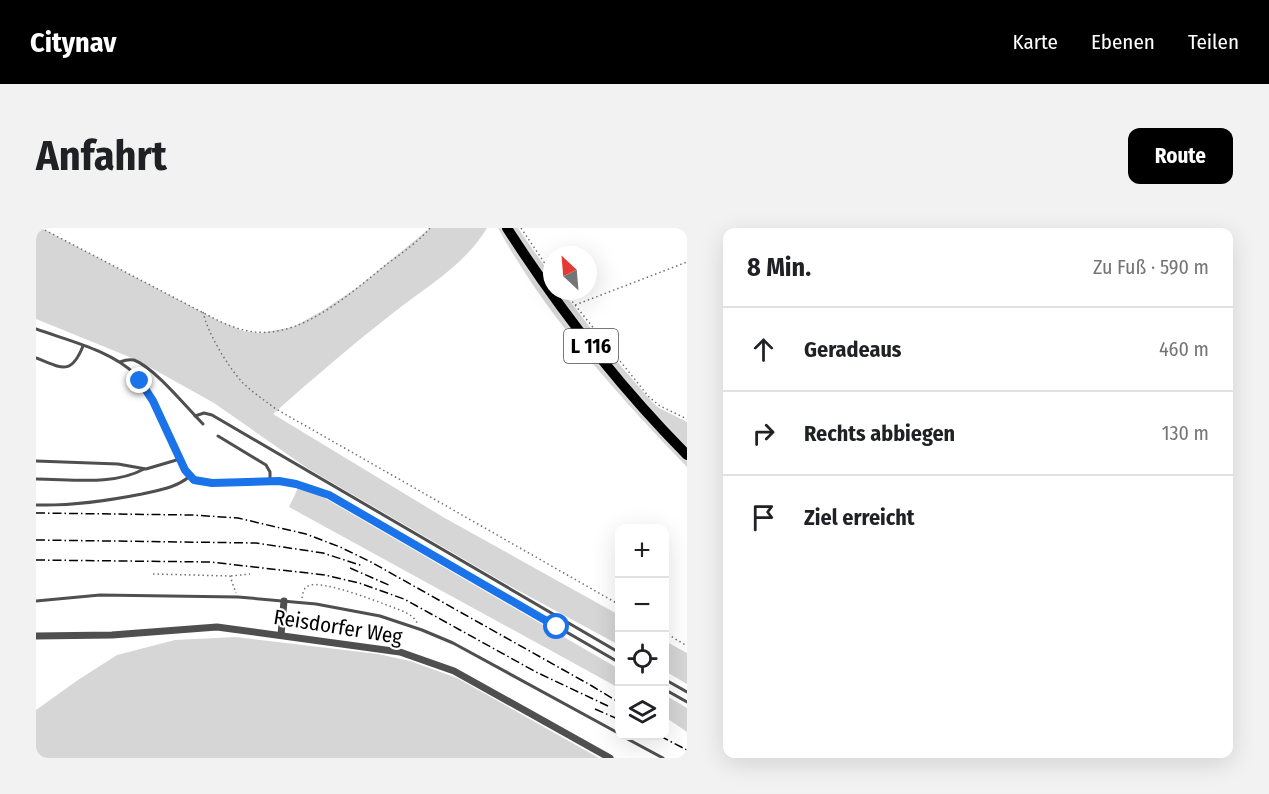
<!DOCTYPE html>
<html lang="de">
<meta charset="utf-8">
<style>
body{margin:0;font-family:"Fira Sans Condensed",sans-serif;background:#f2f2f2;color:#202124}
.controls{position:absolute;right:18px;bottom:18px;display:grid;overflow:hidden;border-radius:12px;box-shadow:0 6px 24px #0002}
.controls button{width:54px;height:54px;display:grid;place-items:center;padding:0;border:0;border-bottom:2px solid #e0e0e0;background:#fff;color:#202124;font:30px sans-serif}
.compass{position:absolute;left:507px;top:18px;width:54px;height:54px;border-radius:50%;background:#fff;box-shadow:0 6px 24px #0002;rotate:334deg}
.stop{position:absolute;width:18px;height:18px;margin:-14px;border:4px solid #1a73e8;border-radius:50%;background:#fff}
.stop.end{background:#1a73e8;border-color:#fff;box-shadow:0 2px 6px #0008}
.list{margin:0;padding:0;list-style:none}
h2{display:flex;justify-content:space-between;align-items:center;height:78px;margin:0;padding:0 24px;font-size:26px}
h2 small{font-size:20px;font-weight:400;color:#757577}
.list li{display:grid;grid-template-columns:39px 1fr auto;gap:18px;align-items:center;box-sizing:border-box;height:84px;padding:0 24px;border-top:2px solid #e0e0e0}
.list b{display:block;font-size:22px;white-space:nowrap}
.list em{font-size:20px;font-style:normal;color:#757577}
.icon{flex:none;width:33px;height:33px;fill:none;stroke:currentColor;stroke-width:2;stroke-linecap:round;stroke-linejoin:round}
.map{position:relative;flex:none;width:651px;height:530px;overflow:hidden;border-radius:12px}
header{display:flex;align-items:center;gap:36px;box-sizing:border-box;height:84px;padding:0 30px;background:#000;color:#fff}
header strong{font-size:28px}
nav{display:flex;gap:33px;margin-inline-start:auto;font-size:21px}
.intro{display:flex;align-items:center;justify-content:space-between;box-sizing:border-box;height:144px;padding:0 36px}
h1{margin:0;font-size:42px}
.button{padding:15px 27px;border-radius:12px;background:#000;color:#fff;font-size:21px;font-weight:700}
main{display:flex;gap:36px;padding:0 36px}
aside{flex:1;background:#fff;border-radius:12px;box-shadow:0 6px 24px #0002}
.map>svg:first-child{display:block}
.green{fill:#d6d6d6}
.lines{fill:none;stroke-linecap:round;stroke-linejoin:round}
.primary-casing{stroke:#dbdbdb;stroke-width:13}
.path{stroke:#717171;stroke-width:1.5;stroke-dasharray:1.5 3;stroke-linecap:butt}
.lane{stroke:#4f4f4f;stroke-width:3}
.street{stroke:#4f4f4f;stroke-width:7}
.primary{stroke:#000;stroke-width:10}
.rail{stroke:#000;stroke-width:1.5;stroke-dasharray:9 3 1.5 3;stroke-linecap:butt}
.route{stroke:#1a73e8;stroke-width:8}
.labels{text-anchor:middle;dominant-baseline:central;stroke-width:4.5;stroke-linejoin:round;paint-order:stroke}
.shield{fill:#fff;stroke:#4c4c4c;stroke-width:1.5}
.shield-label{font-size:20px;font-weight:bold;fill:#000}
.street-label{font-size:21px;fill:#000;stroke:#fff}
</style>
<header>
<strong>Citynav</strong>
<nav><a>Karte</a><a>Ebenen</a><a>Teilen</a></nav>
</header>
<div class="intro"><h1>Anfahrt</h1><a class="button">Route</a></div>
<main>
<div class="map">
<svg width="651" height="530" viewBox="0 0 651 530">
<rect width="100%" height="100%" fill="#fff"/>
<g class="green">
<path d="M0,0H5L183,93L207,103L225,105L257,99L286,83L322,59L394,0H451C429,37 390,59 357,85C316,117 276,151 237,186L407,289L583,387V417L474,358L271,240L178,175L101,132L0,91Z"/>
<path d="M462,0H464C520,84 581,162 651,234V239C581,166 511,89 462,0Z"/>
<path d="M477,0H482L516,49V57Z"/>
<path d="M520,63H526L576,128L617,175L623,180L651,194V219C603,170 560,118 520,63Z"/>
<path d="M262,260L285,268L583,441V460L253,279Z"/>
<path d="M200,409L342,426L374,433L421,450L563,530H0V482L42,452L81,427L139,412Z"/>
<path d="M629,413L651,425V456L629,443Z"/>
<path d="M629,467L651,480V504L629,489Z"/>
</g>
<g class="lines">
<defs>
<path id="primary" d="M471,0C523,81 583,158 651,227"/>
</defs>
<use href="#primary" class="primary-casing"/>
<g class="path">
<path d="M5,0L183,93C203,102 220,107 241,103C280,97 321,60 351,36C366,25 382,14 394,0"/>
<path d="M485,0L516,46"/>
<path d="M528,63L539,77L651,34"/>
<path d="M539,77L613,169L624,178L651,191"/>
<path d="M167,84C172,106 191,137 206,154C216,164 228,172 240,181L584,377"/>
<path d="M117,346L194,348L200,365"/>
<path d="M195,348L214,346"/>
<path d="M266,370C267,366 267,360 272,358C285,350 353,378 369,384L377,389L383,397"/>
<path d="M628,404L651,418"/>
</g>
<g class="lane">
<path d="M0,101C33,113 74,122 100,147C121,168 140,241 157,251C172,260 216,252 235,253C256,254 274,260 293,267L584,435"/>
<path d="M0,130C26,140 35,148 47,118"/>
<path d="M84,134C89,132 93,131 98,132C119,140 150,179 167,196"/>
<path d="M159,188L168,185L176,187L584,425"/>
<path d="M182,208L230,237L234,244V253"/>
<path d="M0,233L82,236L110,241L144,231"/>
<path d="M0,251C35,251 77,258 108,241"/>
<path d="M0,277C37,278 70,273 106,266C123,262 140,260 154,248"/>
<path d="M0,373L64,367L202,369L280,376L344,388L386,402L417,415L584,506"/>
<path d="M628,451L651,464"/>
<path d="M628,461L651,474"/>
<path d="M586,508L627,530"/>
</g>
<g class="street">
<path d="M245,407L248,373"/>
<path d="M0,408L76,407L181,399L364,424L418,443L574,530"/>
</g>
<use href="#primary" class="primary"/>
<g class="rail">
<path d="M0,285L156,287L202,290L270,306L304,319L335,334L556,458L584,475"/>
<path d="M0,312L220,315L287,325L327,338"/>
<path d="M0,332L174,334L289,347L323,355L368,371L500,444L572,478"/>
<path d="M314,340L355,358"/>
<path d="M559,481L584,492"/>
<path d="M624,508L651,522"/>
</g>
</g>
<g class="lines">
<path class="route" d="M104,153L117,173L149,242L158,252L176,255L243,253L260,256L293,267L521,399"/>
</g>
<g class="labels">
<rect class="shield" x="528" y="101" width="54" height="34" rx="4.5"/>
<g class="shield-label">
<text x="555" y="118">L 116</text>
</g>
<g class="street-label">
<text transform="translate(302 399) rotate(9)">Reisdorfer Weg</text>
</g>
</g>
</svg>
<div class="controls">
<button>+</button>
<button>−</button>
<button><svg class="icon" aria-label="locate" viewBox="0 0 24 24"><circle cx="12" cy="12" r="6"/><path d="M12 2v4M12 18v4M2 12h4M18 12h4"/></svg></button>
<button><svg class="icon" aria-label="layers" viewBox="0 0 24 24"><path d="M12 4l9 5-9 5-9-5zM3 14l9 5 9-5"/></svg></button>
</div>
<svg class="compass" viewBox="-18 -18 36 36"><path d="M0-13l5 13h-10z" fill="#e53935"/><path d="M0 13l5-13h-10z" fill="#757577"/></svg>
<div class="stop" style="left:521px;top:399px"></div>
<div class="stop end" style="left:104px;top:153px"></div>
</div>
<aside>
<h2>8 Min.<small>Zu Fuß · 590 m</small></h2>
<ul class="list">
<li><svg class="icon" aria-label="ahead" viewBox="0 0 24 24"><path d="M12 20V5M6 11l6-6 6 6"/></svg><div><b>Geradeaus</b></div><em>460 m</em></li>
<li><svg class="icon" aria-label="right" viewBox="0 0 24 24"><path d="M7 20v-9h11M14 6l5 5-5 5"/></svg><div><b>Rechts abbiegen</b></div><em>130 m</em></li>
<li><svg class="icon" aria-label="arrive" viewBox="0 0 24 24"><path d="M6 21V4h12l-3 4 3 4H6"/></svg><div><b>Ziel erreicht</b></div></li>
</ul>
</aside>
</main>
